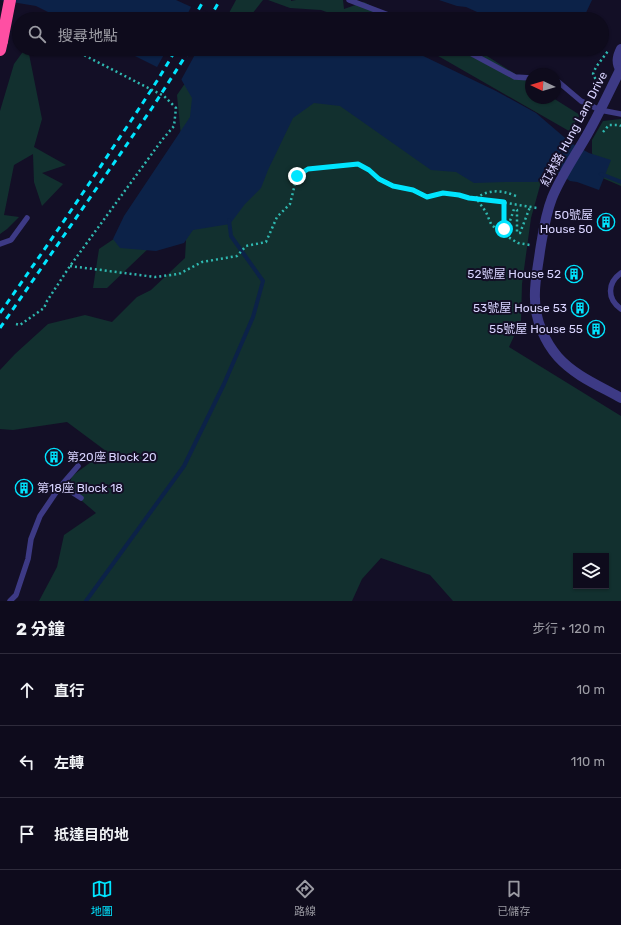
<!DOCTYPE html>
<html lang="zh-TW">
<meta charset="utf-8">
<style>
body{margin:0;font-family:Rubik,"Noto Sans TC",sans-serif;background:#171425;color:#f1f3f6}
.controls{position:absolute;right:12px;bottom:12px;display:grid;overflow:hidden;border-radius:0px;box-shadow:0 1px 3px #0004}
.controls button{width:36px;height:36px;display:grid;place-items:center;padding:0;border:0;border-bottom:1px solid #2e2b3b;background:#0e0b1c;color:#f1f3f6;font:20px sans-serif}
.compass{position:absolute;left:525px;top:68px;width:36px;height:36px;border-radius:50%;background:#0e0b1c;box-shadow:0 1px 3px #0004;rotate:274deg}
.stop{position:absolute;width:12px;height:12px;margin:-9px;border:3px solid #00e5ff;border-radius:50%;background:#fff}
.stop.end{background:#00e5ff;border-color:#fff;box-shadow:0 1px 4px #0008}
.list{margin:0;padding:0;list-style:none}
h2{display:flex;justify-content:space-between;align-items:center;height:52px;margin:0;padding:0 16px;font-size:17px}
h2 small{font-size:13px;font-weight:400;color:#9b9ba3}
.list li{display:grid;grid-template-columns:26px 1fr auto;gap:12px;align-items:center;box-sizing:border-box;height:72px;padding:0 16px;border-top:1px solid #2e2b3b}
.list b{display:block;font-size:15px;white-space:nowrap}
.list em{font-size:13px;font-style:normal;color:#9b9ba3}
.icon{flex:none;width:22px;height:22px;fill:none;stroke:currentColor;stroke-width:2;stroke-linecap:round;stroke-linejoin:round}
.map{position:relative;flex:none;width:621px;height:601px;overflow:hidden}
.search{position:absolute;background:#0e0b1c;box-shadow:0 1px 3px #0004;left:12px;right:12px;top:12px;height:44px;display:flex;align-items:center;gap:10px;box-sizing:border-box;padding:0 14px;border-radius:22px;color:#9b9ba3;font-size:15px}
.sheet{height:268px;background:#0e0b1c}
nav{display:flex;justify-content:space-around;align-items:center;box-sizing:border-box;height:56px;border-top:1px solid #2e2b3b;background:#0e0b1c;font-size:11px;color:#9b9ba3}
nav a{display:grid;justify-items:center;gap:2px}
nav .on{color:#00e5ff}
.map>svg:first-child{display:block}
.green{fill:#12302f;fill-rule:evenodd}
.water{fill:#0c2248}
.pier{fill:#130f26}
.lines{fill:none;stroke-linecap:round;stroke-linejoin:round}
.stream{stroke:#0c2248;stroke-width:4}
.path{stroke:#2fb8b0;stroke-width:2.5;stroke-dasharray:2 3;stroke-linecap:butt}
.service{stroke:#3d3a85;stroke-width:5.5}
.minor{stroke:#3d3a85;stroke-width:10}
.motorway{stroke:#ff4fa3;stroke-width:12}
.rail{stroke:#00e5ff;stroke-width:3;stroke-dasharray:6 5;stroke-linecap:butt}
.motorway-bridge{stroke:#ff4fa3;stroke-width:12}
.route{stroke:#00e5ff;stroke-width:5}
.labels{text-anchor:middle;dominant-baseline:central;stroke-width:4;stroke-linejoin:round;paint-order:stroke}
.street-label{font-size:12px;fill:#d9d4ff;stroke:#130f26}
.poi-label{font-size:12px;fill:#d9d4ff;stroke:#130f26;text-anchor:end}
</style>
<div class="map">
<svg width="621" height="601" viewBox="0 0 621 601">
<rect width="100%" height="100%" fill="#130f26"/>
<g class="green">
<path d="M236,0H263L252,14L229,13Z"/>
<path d="M268,0H291V1L296,0H343L344,9L364,2L395,19H346L321,10L290,8Z"/>
<path d="M25,49H28L42,119L34,147L66,165L42,173L63,184L42,206L34,182L33,154L14,165L4,215L19,217L7,229L0,234V111L14,64Z"/>
<path d="M426,49H476L531,84V98H553L580,115L569,131Z"/>
<path d="M235,73L546,164L531,218L522,284L521,321L509,347L621,416V601H453L430,575L381,558L362,579L352,601H39L57,567L64,535L96,513L68,489L72,476L106,451L67,422L13,430L0,429V370L15,354L48,324L85,315L112,322L137,297L151,290L185,258L186,240L178,218L181,136L177,95L188,79ZM576,556H606V586H576Z"/>
<path d="M621,119V186L600,177L592,153V140L603,121Z"/>
<path d="M136,224L151,246L107,288H93L99,249Z"/>
</g>
<g class="water">
<path d="M0,0H176L218,19H62L36,6Z"/>
<path d="M439,0H592L583,19H487L486,16L466,7L457,6Z"/>
<path d="M277,16H320L329,19H265Z"/>
<path d="M121,49H416L415,52L496,91L536,113L571,143L589,153L611,160L599,190L577,182L570,181L548,166L538,182H505L474,183L456,172L431,170L340,106L314,103L293,118L268,170L261,188L245,204L230,224L193,230L184,243L156,251L120,248L113,239L124,216L190,117L192,98L181,79Z"/>
</g>
<g class="pier">
<path d="M192,5L217,16L216,19H185Z"/>
<path d="M167,49H198L180,82L156,69Z"/>
</g>
<g class="lines">
<g class="stream">
<path d="M601,174L621,182"/>
<path d="M86,601L184,466L224,384L253,317L263,281L231,236L229,220"/>
</g>
<g class="path">
<path d="M599,88V86L593,74L596,67L608,51"/>
<path d="M603,132L609,125H619L621,126"/>
<path d="M516,196C501,190 490,189 476,198L486,212L491,224L498,231L518,243L530,245"/>
<path d="M504,202V229L507,230L514,209L517,210V232L520,233L530,207"/>
<path d="M70,266L155,277L179,274L202,262L237,256L246,246L266,242L277,217L290,204L297,176L308,169L358,164L369,170L379,179L393,186L413,190L427,197L443,193L459,195L469,198H476L537,208"/>
<path d="M16,324L20,325L44,308L47,301L70,266L162,140L174,126L176,108L164,96L72,49"/>
</g>
<g class="service">
<path d="M349,0L399,19"/>
<path d="M463,49L515,77L531,78"/>
<path d="M555,79L581,101L600,110L621,114"/>
<path d="M0,244L11,240L27,218"/>
<path d="M621,273C607,283 607,299 621,309"/>
<path d="M61,485L81,498"/>
<path d="M10,601L16,595L28,559L31,539L40,516L59,488L78,466"/>
</g>
<g class="minor">
<path d="M621,49C617,57 616,63 621,71"/>
<path d="M620,70C609,92 599,114 587,135C575,156 561,176 552,198C545,216 543,233 540,251C538,267 534,283 535,299C535,320 545,342 558,357C575,376 600,386 621,398"/>
</g>
<path class="motorway" d="M0,50L2,41"/>
<g class="rail">
<path d="M193,19L204,0"/>
<path d="M209,19L220,0"/>
<path d="M0,313C38,259 76,204 112,149C134,116 157,83 176,49"/>
<path d="M0,328L152,108L190,49"/>
</g>
<path class="motorway-bridge" d="M2,41L10,0"/>
</g>
<g class="lines">
<path class="route" d="M297,176L308,169L358,164L369,170L379,179L393,186L413,190L427,197L443,193L459,195L469,198L504,202V229"/>
</g>
<defs>
<symbol id="building-ring" viewBox="-11 -11 22 22"><circle r="9.5" fill="#130f26" stroke="#00e5ff" stroke-width="1.5"/><path d="M-4-6H4V6H1V3H-1V6H-4ZM-2.5-4.3h1.7v1.8h-1.7ZM.8-4.3h1.7v1.8H.8ZM-2.5-1h1.7V.8h-1.7ZM.8-1h1.7V.8H.8Z" fill="#00e5ff"/></symbol>
</defs>
<g fill-rule="evenodd">
<use href="#building-ring" x="596" y="212" width="20" height="20"/>
<use href="#building-ring" x="564" y="264" width="20" height="20"/>
<use href="#building-ring" x="570" y="298" width="20" height="20"/>
<use href="#building-ring" x="586" y="319" width="20" height="20"/>
<use href="#building-ring" x="44" y="447" width="20" height="20"/>
<use href="#building-ring" x="14" y="478" width="20" height="20"/>
</g>
<g class="labels">
<g class="street-label">
<text transform="translate(574 129) rotate(-62)">紅林路 Hung Lam Drive</text>
</g>
<g class="poi-label">
<text x="593" y="215">50號屋<tspan x="593" dy="14">House 50</tspan></text>
<text x="561" y="274">52號屋 House 52</text>
<text x="567" y="308">53號屋 House 53</text>
<text x="583" y="329">55號屋 House 55</text>
<text x="67" y="457" text-anchor="start">第20座 Block 20</text>
<text x="37" y="488" text-anchor="start">第18座 Block 18</text>
</g>
</g>
</svg>
<div class="controls">
<button><svg class="icon" aria-label="layers" viewBox="0 0 24 24"><path d="M12 4l9 5-9 5-9-5zM3 14l9 5 9-5"/></svg></button>
</div>
<svg class="compass" viewBox="-18 -18 36 36"><path d="M0-13l5 13h-10z" fill="#e53935"/><path d="M0 13l5-13h-10z" fill="#9b9ba3"/></svg>
<div class="stop" style="left:504px;top:229px"></div>
<div class="stop end" style="left:297px;top:176px"></div>
<div class="search"><svg class="icon" aria-label="search" viewBox="0 0 24 24"><circle cx="10" cy="10" r="6"/><path d="M15 15l6 6"/></svg>搜尋地點</div>
</div>
<section class="sheet">
<h2>2 分鐘<small>步行 · 120 m</small></h2>
<ul class="list">
<li><svg class="icon" aria-label="ahead" viewBox="0 0 24 24"><path d="M12 20V5M6 11l6-6 6 6"/></svg><div><b>直行</b></div><em>10 m</em></li>
<li><svg class="icon" aria-label="left" viewBox="0 0 24 24"><path d="M17 20v-9H6M10 6l-5 5 5 5"/></svg><div><b>左轉</b></div><em>110 m</em></li>
<li><svg class="icon" aria-label="arrive" viewBox="0 0 24 24"><path d="M6 21V4h12l-3 4 3 4H6"/></svg><div><b>抵達目的地</b></div></li>
</ul>
</section>
<nav>
<a class="on"><svg class="icon" aria-label="map" viewBox="0 0 24 24"><path d="M3 6l6-2 6 2 6-2v14l-6 2-6-2-6 2zM9 4v14M15 6v14"/></svg>地圖</a>
<a><svg class="icon" aria-label="directions" viewBox="0 0 24 24"><path d="M12 3l9 9-9 9-9-9zM9 14v-3h6M13 9l2 2-2 2"/></svg>路線</a>
<a><svg class="icon" aria-label="saved" viewBox="0 0 24 24"><path d="M7 4h10v16l-5-4-5 4z"/></svg>已儲存</a>
</nav>
